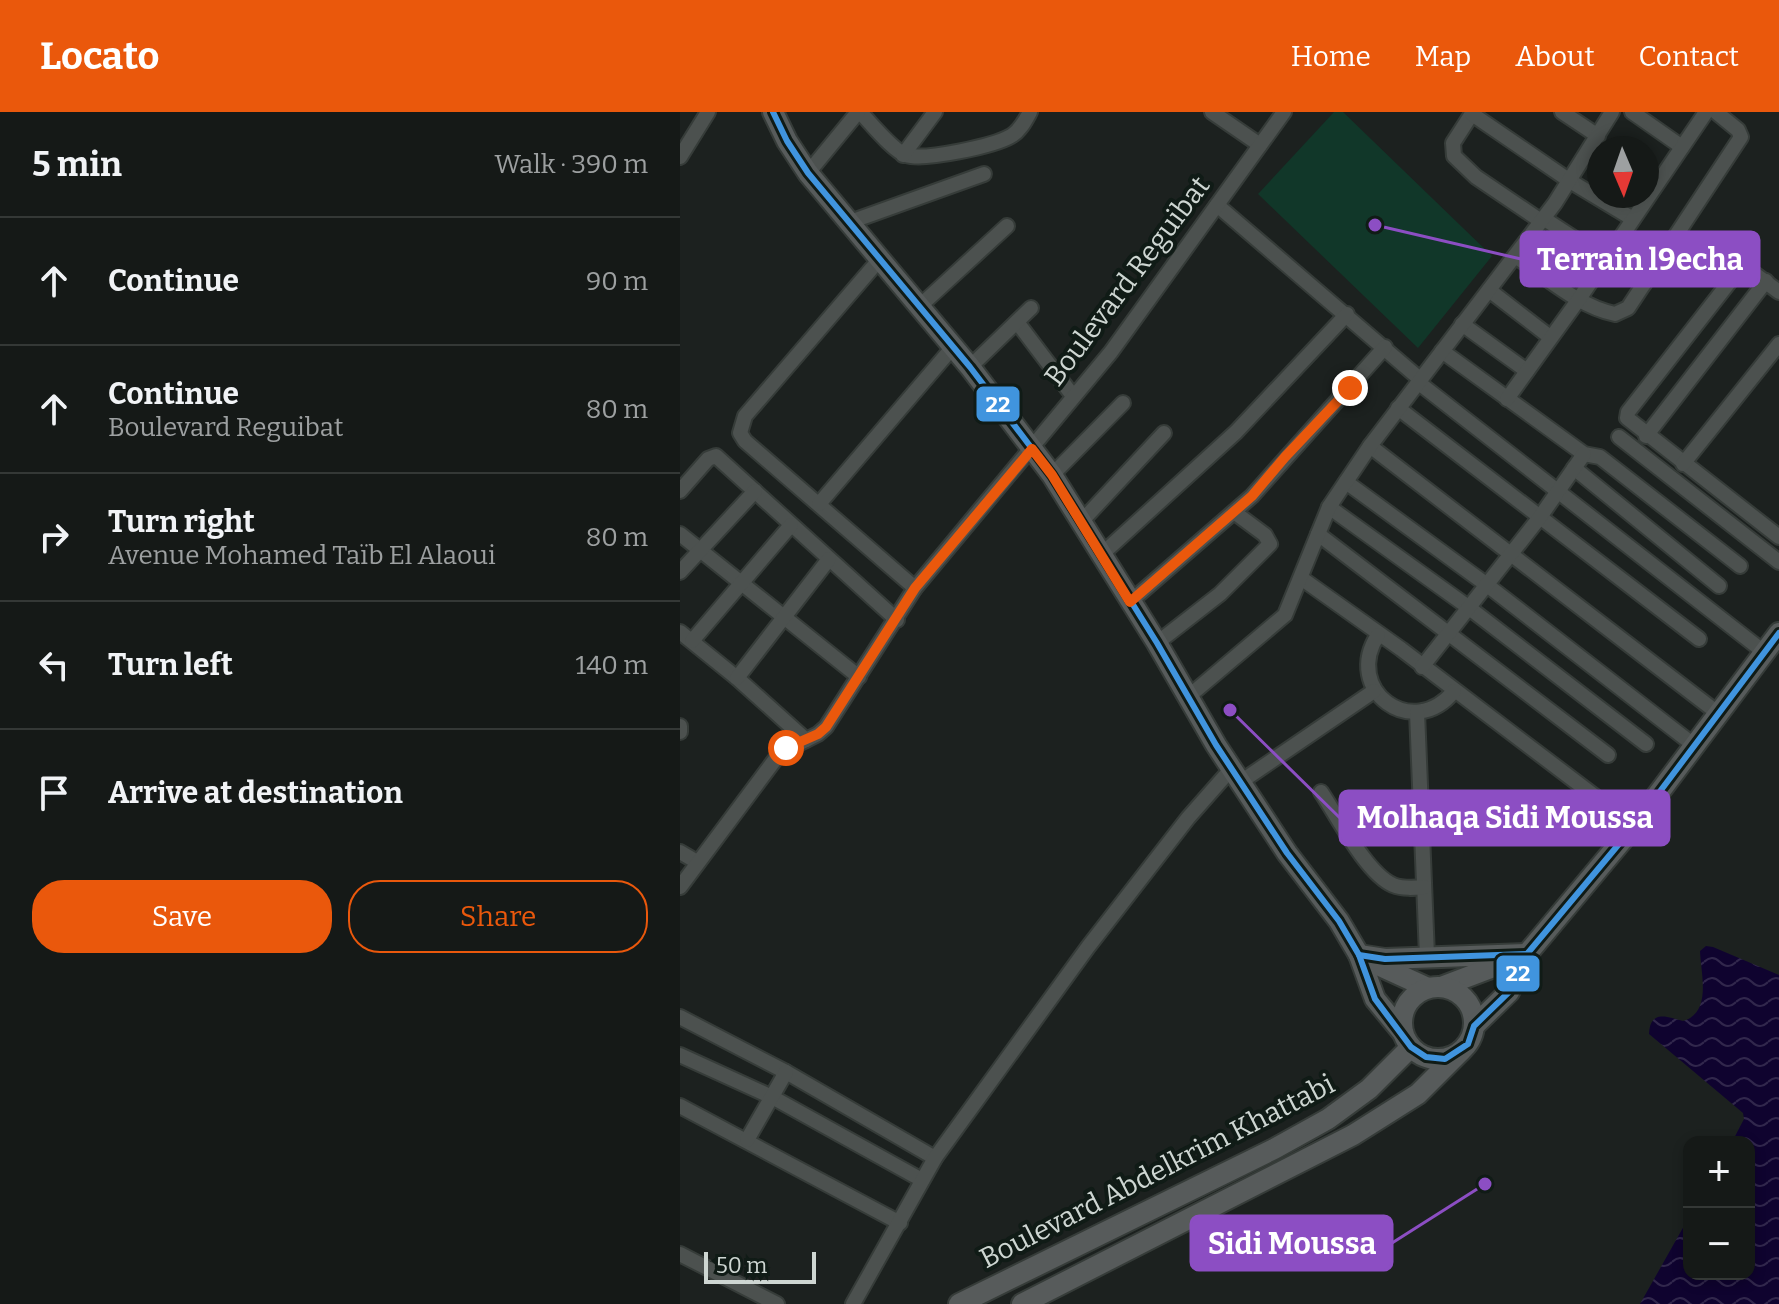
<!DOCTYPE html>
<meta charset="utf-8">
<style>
body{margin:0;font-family:Bitter,serif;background:#1e2220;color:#f1f3f6}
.controls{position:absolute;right:24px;bottom:24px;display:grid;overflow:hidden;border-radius:16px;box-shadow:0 4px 12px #0003}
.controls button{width:72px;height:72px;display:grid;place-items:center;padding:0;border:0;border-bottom:2px solid #343836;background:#151917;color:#f1f3f6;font:40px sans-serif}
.compass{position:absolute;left:907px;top:24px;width:72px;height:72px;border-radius:50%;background:#151917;box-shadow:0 4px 12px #0003;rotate:178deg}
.scale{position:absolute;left:24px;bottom:20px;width:112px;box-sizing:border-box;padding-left:8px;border:4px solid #ced6d2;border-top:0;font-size:22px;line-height:28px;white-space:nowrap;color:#ced6d2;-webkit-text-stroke:6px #101b16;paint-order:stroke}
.stop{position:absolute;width:24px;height:24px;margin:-18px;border:6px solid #ea580c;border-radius:50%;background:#fff}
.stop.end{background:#ea580c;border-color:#fff;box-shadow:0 2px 8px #0008}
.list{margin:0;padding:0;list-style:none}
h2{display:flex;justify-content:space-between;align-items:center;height:104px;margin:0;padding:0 32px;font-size:34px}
h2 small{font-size:26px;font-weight:400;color:#9da0a1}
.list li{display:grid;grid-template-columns:52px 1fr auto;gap:24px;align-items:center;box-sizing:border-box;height:128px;padding:0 32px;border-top:2px solid #343836}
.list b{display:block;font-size:30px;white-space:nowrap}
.list p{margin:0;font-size:26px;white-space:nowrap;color:#9da0a1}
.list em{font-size:26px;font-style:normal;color:#9da0a1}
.actions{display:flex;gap:16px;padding:24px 32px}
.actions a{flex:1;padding:18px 0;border:2px solid #ea580c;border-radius:32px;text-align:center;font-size:28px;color:#ea580c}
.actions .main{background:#ea580c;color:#fff}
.icon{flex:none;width:44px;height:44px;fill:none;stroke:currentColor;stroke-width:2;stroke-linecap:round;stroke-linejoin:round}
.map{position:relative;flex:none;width:1099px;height:1192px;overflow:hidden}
header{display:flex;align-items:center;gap:48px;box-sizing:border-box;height:112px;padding:0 40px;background:#ea580c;color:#fff}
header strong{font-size:38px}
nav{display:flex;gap:44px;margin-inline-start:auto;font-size:28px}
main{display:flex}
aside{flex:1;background:#151917}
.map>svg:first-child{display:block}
.grass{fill:#113729}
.water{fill:url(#water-waves)}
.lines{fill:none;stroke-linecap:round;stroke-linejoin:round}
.street-casing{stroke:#363c39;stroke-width:18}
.secondary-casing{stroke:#363c39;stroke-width:24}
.street{stroke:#4c514f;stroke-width:14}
.secondary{stroke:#575b5b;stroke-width:20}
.bus-1-casing{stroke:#101b16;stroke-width:12}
.bus-1{stroke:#4094de;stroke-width:6}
.route{stroke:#ea580c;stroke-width:10}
.labels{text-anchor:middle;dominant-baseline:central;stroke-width:8;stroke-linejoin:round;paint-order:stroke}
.street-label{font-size:28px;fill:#ced6d2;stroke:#101b16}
.leader{fill:none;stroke:#8c4ec3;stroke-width:3}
.callout-dot{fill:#8c4ec3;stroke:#101b16;stroke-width:3}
.callout{fill:#8c4ec3;stroke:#8c4ec3;stroke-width:3}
.callout-label{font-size:30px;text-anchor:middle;font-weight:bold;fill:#fff}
.line-badge{stroke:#101b16;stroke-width:3}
.badge-label{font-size:22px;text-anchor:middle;font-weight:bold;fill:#fff}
</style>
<header>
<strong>Locato</strong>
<nav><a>Home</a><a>Map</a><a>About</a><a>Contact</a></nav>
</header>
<main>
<aside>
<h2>5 min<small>Walk · 390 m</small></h2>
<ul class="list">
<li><svg class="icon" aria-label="ahead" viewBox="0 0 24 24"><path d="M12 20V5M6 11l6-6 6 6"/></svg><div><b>Continue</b></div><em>90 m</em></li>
<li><svg class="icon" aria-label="ahead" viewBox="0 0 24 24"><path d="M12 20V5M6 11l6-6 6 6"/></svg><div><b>Continue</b><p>Boulevard Reguibat</p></div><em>80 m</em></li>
<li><svg class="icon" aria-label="right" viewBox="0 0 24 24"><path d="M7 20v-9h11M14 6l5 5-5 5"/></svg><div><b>Turn right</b><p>Avenue Mohamed Taïb El Alaoui</p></div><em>80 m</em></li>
<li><svg class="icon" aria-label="left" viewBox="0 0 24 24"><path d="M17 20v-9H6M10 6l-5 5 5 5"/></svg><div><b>Turn left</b></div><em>140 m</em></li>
<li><svg class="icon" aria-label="arrive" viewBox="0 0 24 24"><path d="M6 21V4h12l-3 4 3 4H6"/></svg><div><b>Arrive at destination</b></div></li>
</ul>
<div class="actions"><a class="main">Save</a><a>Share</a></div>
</aside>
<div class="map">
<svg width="1099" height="1192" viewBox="0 0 1099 1192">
<defs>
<pattern id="water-waves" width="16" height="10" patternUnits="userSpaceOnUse" patternTransform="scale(2)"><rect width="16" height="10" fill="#0f032f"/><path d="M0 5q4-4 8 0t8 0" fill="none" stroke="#31274c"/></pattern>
</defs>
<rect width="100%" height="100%" fill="#1c211f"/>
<path class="grass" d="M654,0H663L812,144L738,236L578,82Z"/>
<path class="water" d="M1026,834L1033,835L1099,863V1192H960L1009,1105V1162H1069V1030H1052L1064,1007L1063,1001L969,922C970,898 986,904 1003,909C1032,901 1021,862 1020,839Z"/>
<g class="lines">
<defs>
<g id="street">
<path d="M180,0C190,10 213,39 226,43C244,49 314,34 331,24C340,19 345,9 350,0"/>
<path d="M532,0L580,33"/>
<path d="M793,0L773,31L774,44L796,65L861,109"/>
<path d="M882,0L918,24"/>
<path d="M952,0L1002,35"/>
<path d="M792,2L890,69L953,107"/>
<path d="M223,43L255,0"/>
<path d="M0,45L28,0"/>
<path d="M128,61L178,0"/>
<path d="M537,93L741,268"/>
<path d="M863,106L964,172"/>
<path d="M170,110L304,62"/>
<path d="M835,144C865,164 899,195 935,202L948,196L1061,25L1058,18L1036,0"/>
<path d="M199,148L65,304L60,321L65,329L235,476"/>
<path d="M809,178L870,225"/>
<path d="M1099,180L1068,157L1058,159L948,300L947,306L1099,425"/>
<path d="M240,194L327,114"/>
<path d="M337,210L393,284"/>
<path d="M782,212L847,259"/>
<path d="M762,239L904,342L920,345L1060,454"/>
<path d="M290,255L351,196"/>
<path d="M739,271L1084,540"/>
<path d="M827,287L899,187L1026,0"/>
<path d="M718,296L1019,527"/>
<path d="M966,324L1086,169"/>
<path d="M939,325L1099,450"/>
<path d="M690,334L1039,602"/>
<path d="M1003,352L1099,232"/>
<path d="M894,356L1039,474"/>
<path d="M372,363L443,291"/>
<path d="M666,370L807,473L1015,634"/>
<path d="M0,379L28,347L36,344L217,508"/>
<path d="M139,392L273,235"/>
<path d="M649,395L788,495L966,632"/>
<path d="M401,410L484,321"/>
<path d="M0,422L179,565"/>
<path d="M638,422L928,643"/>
<path d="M421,443L556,320L667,202"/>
<path d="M0,460L75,379"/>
<path d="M621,466L721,537L954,714"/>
<path d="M450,490L572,384L705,235"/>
<path d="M0,520L57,566L126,628"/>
<path d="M698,523C662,578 733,630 774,579"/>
<path d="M12,529L111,413"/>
<path d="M477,531L540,482L590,432L585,423L554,400"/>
<path d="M742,555L860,405L904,342"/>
<path d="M57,566L149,447"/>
<path d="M508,585L605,503L649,395L690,334L875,91L932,0"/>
<path d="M737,600L747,844"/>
<path d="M0,614V620"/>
<path d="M562,669L694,579"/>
<path d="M641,680C658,705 686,761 713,773C723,777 734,776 744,775"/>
<path d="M0,740L17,750"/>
<path d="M0,775L100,641L138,622L146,615L235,476L431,240L604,0"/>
<path d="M0,905L106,960L255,1046"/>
<path d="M0,943L92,985L242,1068"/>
<path d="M0,994L220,1111"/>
<path d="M67,1028L106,960"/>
<path d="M0,1142L97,1192"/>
<path d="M173,1192L255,1046L408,835L508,706L552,656"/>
</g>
<g id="secondary">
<path d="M93,0L107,29L128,61L290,255L372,363L477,531L536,633L607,741L659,809L679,843L695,887L723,921"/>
<path d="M679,843L705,847L847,842"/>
<path d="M689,849L748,876"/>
<path d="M761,875L832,848"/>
<circle cx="758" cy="911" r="36"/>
<path d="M794,914L829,880L847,842L954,714L1099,521"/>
<path d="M279,1192L594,1037L648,1007L689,977L731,935"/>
<path d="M342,1192L673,1023L738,982L781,939"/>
</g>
</defs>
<use href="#street" class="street-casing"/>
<use href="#secondary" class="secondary-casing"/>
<use href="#street" class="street"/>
<use href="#secondary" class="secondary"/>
<defs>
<g id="bus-1">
<path d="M93,0L107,29L128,61L290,255L372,363L477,531L536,633L607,741L659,809L679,843L695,887L731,935L746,945L765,947L788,932L794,914L829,880L847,842L954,714L1099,521"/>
<path d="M679,843L705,847L847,842"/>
</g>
</defs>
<use href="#bus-1" class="bus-1-casing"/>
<use href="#bus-1" class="bus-1"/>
</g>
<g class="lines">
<path class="route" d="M106,636L138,622L146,615L235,476L352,337L372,363L450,490L572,384L605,345L670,276"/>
</g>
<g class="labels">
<g class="street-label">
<text transform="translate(447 169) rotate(-53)">Boulevard Reguibat</text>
<text transform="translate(477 1059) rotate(-27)">Boulevard Abdelkrim Khattabi</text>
</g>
</g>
<path class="leader" d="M695 113L841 147M550 598L660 706M805 1072L712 1131"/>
<g class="callout-dot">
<circle cx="695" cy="113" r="8"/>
<circle cx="550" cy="598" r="8"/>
<circle cx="805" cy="1072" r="8"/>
</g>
<g class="callout">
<rect x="841" y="120" width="238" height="54" rx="8"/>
<rect x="660" y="679" width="329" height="54" rx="8"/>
<rect x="511" y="1104" width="201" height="54" rx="8"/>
</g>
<g class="callout-label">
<text x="960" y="158">Terrain l9echa</text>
<text x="825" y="716">Molhaqa Sidi Moussa</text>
<text x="612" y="1142">Sidi Moussa</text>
</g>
<g class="line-badge">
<rect x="295" y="273" width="46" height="38" rx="8" fill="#4094de"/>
<rect x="815" y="842" width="46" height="39" rx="8" fill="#4094de"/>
</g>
<g class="badge-label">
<text x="318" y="300">22</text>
<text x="838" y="869">22</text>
</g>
</svg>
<div class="controls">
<button>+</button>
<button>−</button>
</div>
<svg class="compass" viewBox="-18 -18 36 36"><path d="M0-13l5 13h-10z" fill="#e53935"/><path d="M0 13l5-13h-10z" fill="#9da0a1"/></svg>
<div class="scale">50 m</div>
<div class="stop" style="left:106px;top:636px"></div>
<div class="stop end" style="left:670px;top:276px"></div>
</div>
</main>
